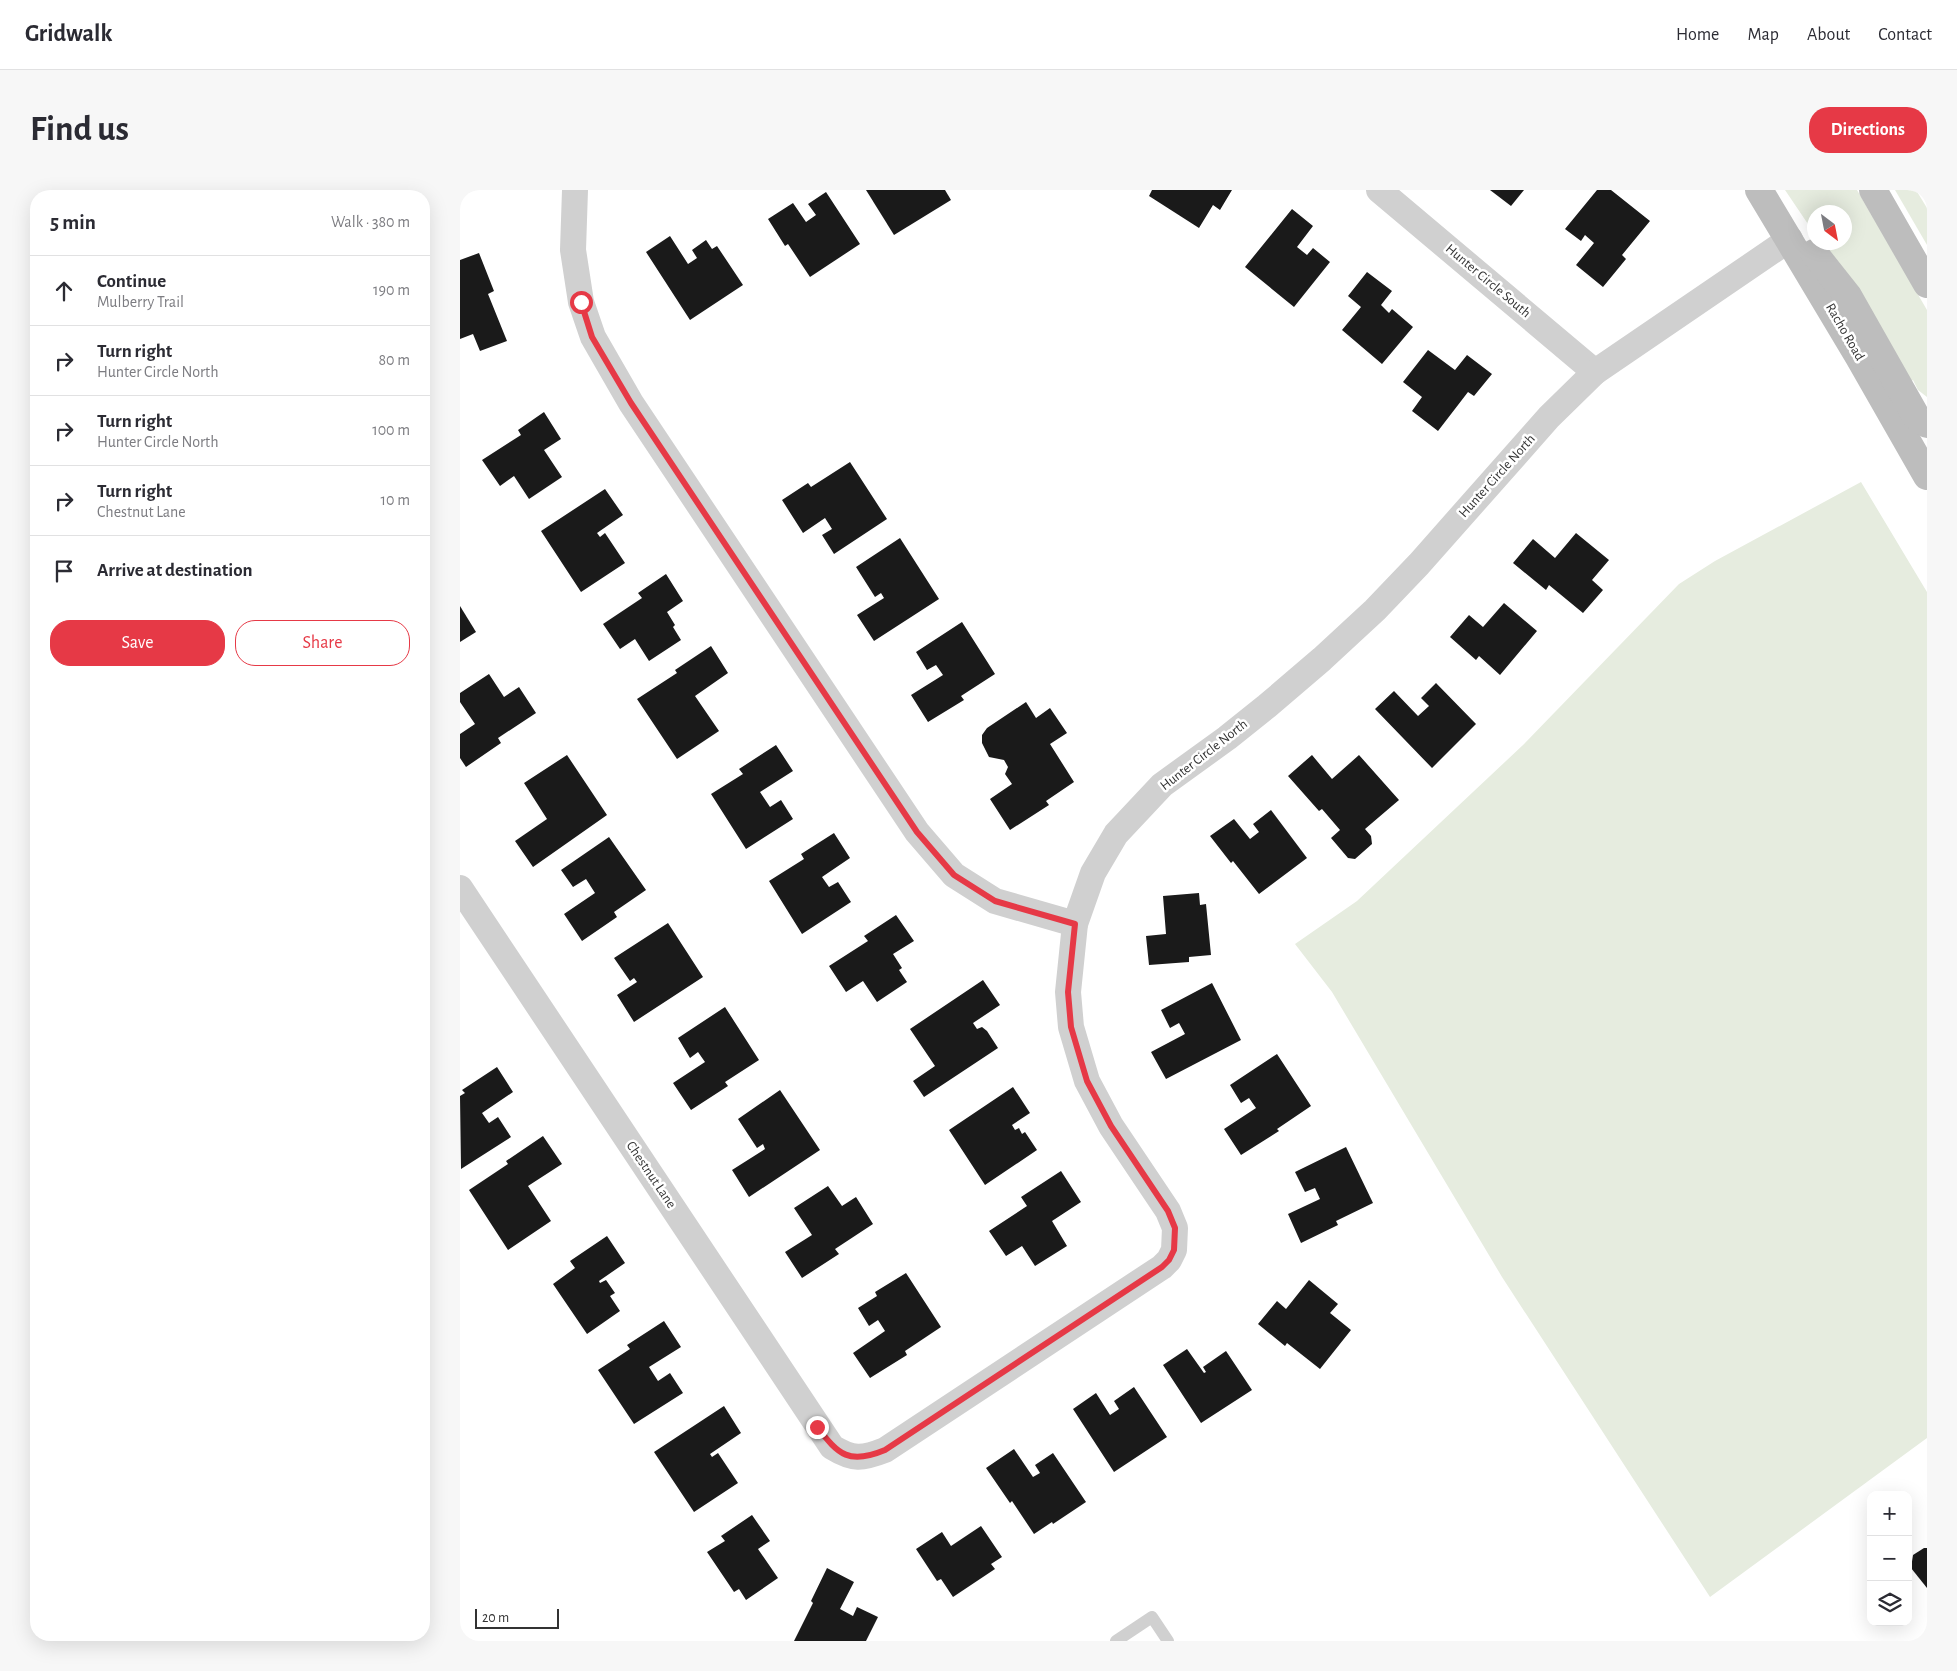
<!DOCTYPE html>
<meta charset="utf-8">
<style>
body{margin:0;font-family:"Alegreya Sans",sans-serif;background:#f7f7f7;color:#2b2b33}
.controls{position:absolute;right:15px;bottom:15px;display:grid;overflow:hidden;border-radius:10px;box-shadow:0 5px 20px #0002}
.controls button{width:45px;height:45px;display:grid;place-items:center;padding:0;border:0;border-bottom:1px solid #e1e1e2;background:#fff;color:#2b2b33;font:25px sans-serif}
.compass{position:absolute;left:1347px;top:15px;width:45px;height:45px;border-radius:50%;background:#fff;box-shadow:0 5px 20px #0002;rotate:148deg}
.scale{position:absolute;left:15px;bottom:12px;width:84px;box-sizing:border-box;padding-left:5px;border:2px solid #333;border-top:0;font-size:14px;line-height:18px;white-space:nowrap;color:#333;-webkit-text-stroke:4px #fff;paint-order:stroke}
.stop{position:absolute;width:15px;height:15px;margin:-11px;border:4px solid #e63946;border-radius:50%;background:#fff}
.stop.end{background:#e63946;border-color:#fff;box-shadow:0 1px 5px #0008}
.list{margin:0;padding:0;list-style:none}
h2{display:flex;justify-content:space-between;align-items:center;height:65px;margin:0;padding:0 20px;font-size:21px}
h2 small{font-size:16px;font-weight:400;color:#7c7c81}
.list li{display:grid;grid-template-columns:32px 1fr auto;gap:15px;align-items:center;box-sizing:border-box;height:70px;padding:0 20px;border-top:1px solid #e1e1e2}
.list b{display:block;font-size:19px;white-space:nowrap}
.list p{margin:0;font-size:16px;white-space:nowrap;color:#7c7c81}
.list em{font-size:16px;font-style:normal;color:#7c7c81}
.actions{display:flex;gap:10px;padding:15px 20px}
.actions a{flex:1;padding:11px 0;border:1px solid #e63946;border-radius:20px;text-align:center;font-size:18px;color:#e63946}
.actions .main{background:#e63946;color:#fff}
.icon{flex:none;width:28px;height:28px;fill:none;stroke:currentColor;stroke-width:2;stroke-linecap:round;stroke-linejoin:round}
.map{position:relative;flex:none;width:1467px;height:1451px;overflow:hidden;border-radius:20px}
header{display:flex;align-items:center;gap:30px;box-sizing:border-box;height:70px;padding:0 25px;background:#fff;border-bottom:1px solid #e1e1e2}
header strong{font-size:24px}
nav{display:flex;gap:28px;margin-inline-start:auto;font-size:18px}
.intro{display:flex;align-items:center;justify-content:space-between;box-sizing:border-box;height:120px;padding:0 30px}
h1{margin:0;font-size:35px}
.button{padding:12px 22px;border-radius:20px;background:#e63946;color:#fff;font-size:18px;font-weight:700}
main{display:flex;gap:30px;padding:0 30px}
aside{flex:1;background:#fff;border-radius:20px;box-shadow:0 5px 20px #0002}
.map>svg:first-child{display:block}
.green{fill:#e6ecdf}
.building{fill:#1a1a1a}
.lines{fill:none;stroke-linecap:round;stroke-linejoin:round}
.path{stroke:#cdcdcd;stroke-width:3;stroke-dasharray:2.5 2.5;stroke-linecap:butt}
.lane{stroke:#d0d0d0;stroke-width:12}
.street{stroke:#d0d0d0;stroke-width:26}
.secondary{stroke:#bdbdbd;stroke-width:28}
.route{stroke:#e63946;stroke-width:6}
.labels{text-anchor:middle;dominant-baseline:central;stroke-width:5;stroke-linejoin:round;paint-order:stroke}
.street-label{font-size:14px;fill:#333;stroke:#fff}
</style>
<header>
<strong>Gridwalk</strong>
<nav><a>Home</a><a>Map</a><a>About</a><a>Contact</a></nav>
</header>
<div class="intro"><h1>Find us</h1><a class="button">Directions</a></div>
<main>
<aside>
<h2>5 min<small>Walk · 380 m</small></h2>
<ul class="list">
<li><svg class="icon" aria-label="ahead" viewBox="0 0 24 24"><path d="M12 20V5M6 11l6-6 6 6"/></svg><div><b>Continue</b><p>Mulberry Trail</p></div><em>190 m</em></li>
<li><svg class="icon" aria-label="right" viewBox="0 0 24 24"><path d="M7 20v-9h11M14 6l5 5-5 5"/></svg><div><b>Turn right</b><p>Hunter Circle North</p></div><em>80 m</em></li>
<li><svg class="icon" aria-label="right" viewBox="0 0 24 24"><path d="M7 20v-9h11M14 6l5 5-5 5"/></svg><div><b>Turn right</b><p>Hunter Circle North</p></div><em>100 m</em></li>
<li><svg class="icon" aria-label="right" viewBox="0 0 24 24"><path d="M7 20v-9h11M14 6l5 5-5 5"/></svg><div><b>Turn right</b><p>Chestnut Lane</p></div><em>10 m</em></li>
<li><svg class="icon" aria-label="arrive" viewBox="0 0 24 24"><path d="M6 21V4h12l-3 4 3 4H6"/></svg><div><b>Arrive at destination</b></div></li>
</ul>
<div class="actions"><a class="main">Save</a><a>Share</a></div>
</aside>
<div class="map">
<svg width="1467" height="1451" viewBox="0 0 1467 1451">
<rect width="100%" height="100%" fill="#fff"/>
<g class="green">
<path d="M1325,0H1397L1467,120V207L1458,200L1453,190L1448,194L1361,53L1384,52V22H1354V43Z"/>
<path d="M1435,0H1456L1467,18V55Z"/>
<path d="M1401,292L1467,402V1248L1250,1407L1042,1087L872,802L835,754L897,711L1063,555L1219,394L1255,371Z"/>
</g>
<g class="building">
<path d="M406,0H485L491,10L434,45Z"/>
<path d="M692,0H772L760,20L753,15L739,38L689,6Z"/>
<path d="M1030,0H1064L1051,16Z"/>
<path d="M1137,0H1151L1190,31L1162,65L1166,69L1143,97L1116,75L1134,53L1125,45L1121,51L1105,39Z"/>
<path d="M366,2L400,54L350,87L328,54L325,56L308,29L333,13L346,32L356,25L348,14Z"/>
<path d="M832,19L853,36L837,57L847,65L853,58L870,72L834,117L785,77Z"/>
<path d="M210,46L228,74L237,68L232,60L246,50L252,59L257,56L283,95L230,130L186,62Z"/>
<path d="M19,63L34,101L28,104L47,151L20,161L13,144L0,149V70Z"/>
<path d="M907,82L932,101L921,115L929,123L932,119L953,137L922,174L882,140L901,117L888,106Z"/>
<path d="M968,160L995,180L1007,165L1032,184L1014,206L1008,202L978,241L952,221L962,207L943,192Z"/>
<path d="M84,222L101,249L84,260L102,287L69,309L54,286L40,296L22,270L61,245L58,240Z"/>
<path d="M390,272L427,329L374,364L362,345L372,339L365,328L343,343L322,310L348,293L351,297Z"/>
<path d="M145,299L163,325L137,343L140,347L145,343L165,373L121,402L81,341Z"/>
<path d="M1116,343L1149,370L1132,390L1143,400L1123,423L1089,395L1086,400L1053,373L1073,349L1095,368Z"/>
<path d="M440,348L479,409L414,451L397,425L424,408L421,403L415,407L396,377Z"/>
<path d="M206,384L223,411L207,422L215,435L213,437L221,450L189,471L175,449L160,459L143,434L182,408L178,403Z"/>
<path d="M1044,413L1077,441L1040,485L1019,466L1016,470L990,447L1009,425L1023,437Z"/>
<path d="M0,416L16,442L0,452Z"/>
<path d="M502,432L535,484L501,506L504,510L468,532L451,505L483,485L476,475L467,480L456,462Z"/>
<path d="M251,456L268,483L235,506L259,541L217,569L177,509L217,483L215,480Z"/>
<path d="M29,484L44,507L59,497L76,523L38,548L41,553L6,577L0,568V544L15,534L0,512V503Z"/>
<path d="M976,493L1016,534L972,578L915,519L934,501L958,526L969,516L961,508Z"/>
<path d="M566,512L576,528L590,518L607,543L590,554L614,592L586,611L589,615L550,640L530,609L552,594L545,584L548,577L544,570L529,567L522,553V545L527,538Z"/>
<path d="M316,555L333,581L300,602L310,617L321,610L333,629L286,659L251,604L283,584L279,579Z"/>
<path d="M107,565L147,625L73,677L55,651L87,629L64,593Z"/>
<path d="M852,565L872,589L899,565L939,610L905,639L911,646L912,654L895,669L888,668L871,648L880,640L862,619L859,621L828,586Z"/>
<path d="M811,620L847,668L799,704L773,671L771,673L750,646L774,629L790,649L799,642L793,634Z"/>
<path d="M374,643L390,668L362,687L369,697L378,692L391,712L342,744L309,691L344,669L341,664Z"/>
<path d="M149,647L186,700L154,722L157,727L122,751L104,724L135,703L126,689L113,697L101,680Z"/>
<path d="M739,703L740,715L746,714L751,765L729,767V772L689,775L686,746L706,744L703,706Z"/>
<path d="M436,725L454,751L433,764L442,778L439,780L447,792L417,812L403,791L386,802L369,776L408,751L404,746Z"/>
<path d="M208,733L243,787L174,832L157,805L177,792L174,788L170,791L154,768Z"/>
<path d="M523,790L540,815L513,833L517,839L522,837L527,841L538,858L464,907L453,891L475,876L450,839Z"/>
<path d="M752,793L781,850L706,889L691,862L725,844L719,833L710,838L701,820Z"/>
<path d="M265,817L299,870L265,892L268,896L231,920L213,893L245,872L238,862L230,868L218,848Z"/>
<path d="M817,864L851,916L817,939L819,941L781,965L764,939L796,918L789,908L781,913L770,895Z"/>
<path d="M37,877L53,902L22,923L29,933L38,927L51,947L1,979L0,906L5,903L2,900Z"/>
<path d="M553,897L570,923L552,935L555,940L559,938L562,944L565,942L577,960L525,995L489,940Z"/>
<path d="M320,900L360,960L289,1007L272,980L305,959L303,954L297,958L278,929Z"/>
<path d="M83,946L102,974L68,996L91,1031L48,1060L9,1000L48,974L46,971Z"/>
<path d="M886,957L913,1013L876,1031L878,1035L841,1053L828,1024L860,1009L855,998L845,1002L835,982Z"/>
<path d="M601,981L621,1012L592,1031L607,1056L575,1076L562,1056L546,1066L529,1041L567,1016L561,1007Z"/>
<path d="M368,996L382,1016L396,1007L413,1034L375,1059L379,1064L342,1088L325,1062L352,1045L334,1018Z"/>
<path d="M147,1046L165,1073L139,1091L140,1093L146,1090L155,1103L150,1106L160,1121L127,1144L93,1094L115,1078L110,1071Z"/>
<path d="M446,1083L481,1137L445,1161L447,1165L410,1188L393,1163L425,1141L418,1130L409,1136L398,1118L417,1106L415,1102Z"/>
<path d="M849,1090L878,1114L870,1123L891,1140L860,1179L827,1153L825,1156L798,1134L817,1111L826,1119Z"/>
<path d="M204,1131L221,1157L189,1177L198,1191L210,1183L223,1203L174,1234L138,1180L170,1159L167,1155Z"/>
<path d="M727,1159L744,1183L746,1182L743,1177L766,1161L792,1200L741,1233L703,1175Z"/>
<path d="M674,1197L707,1247L654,1282L613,1219L636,1203L650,1225L659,1219L654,1211Z"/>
<path d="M264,1216L281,1243L250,1264L252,1267L258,1263L278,1293L234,1322L194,1262Z"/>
<path d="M554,1259L573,1287L580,1283L575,1275L593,1263L626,1312L593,1334L592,1332L574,1344L552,1311L550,1313L526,1278Z"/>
<path d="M292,1325L310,1351L298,1359L318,1388L286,1410L279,1399L274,1402L247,1362L265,1351L261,1346Z"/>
<path d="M521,1336L542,1367L531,1374L535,1379L493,1407L481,1389L477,1391L456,1359L482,1342L491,1356Z"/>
<path d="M1464,1358H1467V1398L1451,1378L1453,1365Z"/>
<path d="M367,1378L394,1392L380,1419L393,1426L397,1417L418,1427L406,1451H334L353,1413L351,1411Z"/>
</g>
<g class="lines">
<path class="path" d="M1464,0L1467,5"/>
<path class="lane" d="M656,1451L692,1427L708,1451"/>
<g class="street">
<path d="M115,0L113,60L121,112L133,147L171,213L457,642L494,685L535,711L615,734"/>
<path d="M919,0L1135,182"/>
<path d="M0,698L372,1257C393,1270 402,1269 425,1260L702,1077L709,1070L714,1060L715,1038L708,1021L651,936L627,891L611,837L608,802L615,734L633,683L656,644L702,595L767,548L807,516L862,469L915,420L959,374L1089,227L1135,182L1330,49"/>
</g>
<g class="secondary">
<path d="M1299,0L1399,167L1467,286"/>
<path d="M1413,0L1467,94"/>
<path d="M1354,63L1388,106L1456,226L1467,234"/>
</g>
</g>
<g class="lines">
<path class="route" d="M121,112L132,147L171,213L457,642L494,685L535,711L615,734L608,802L611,837L627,891L651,936L708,1021L715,1038L714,1060L709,1070L702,1077L425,1260C389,1275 379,1265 357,1237"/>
</g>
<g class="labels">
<g class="street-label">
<text transform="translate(1028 91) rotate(40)">Hunter Circle South</text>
<text transform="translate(1385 142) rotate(60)">Racho Road</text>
<text transform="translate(1037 286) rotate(-48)">Hunter Circle North</text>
<text transform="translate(744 565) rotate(-38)">Hunter Circle North</text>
<text transform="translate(191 985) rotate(56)">Chestnut Lane</text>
</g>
</g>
</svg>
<div class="controls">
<button>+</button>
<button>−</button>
<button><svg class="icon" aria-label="layers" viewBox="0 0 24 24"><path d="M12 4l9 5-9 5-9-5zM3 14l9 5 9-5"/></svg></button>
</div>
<svg class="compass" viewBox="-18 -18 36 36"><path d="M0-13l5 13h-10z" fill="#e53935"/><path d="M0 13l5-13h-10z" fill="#7c7c81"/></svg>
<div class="scale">20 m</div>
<div class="stop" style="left:121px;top:112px"></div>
<div class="stop end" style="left:357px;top:1237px"></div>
</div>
</main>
